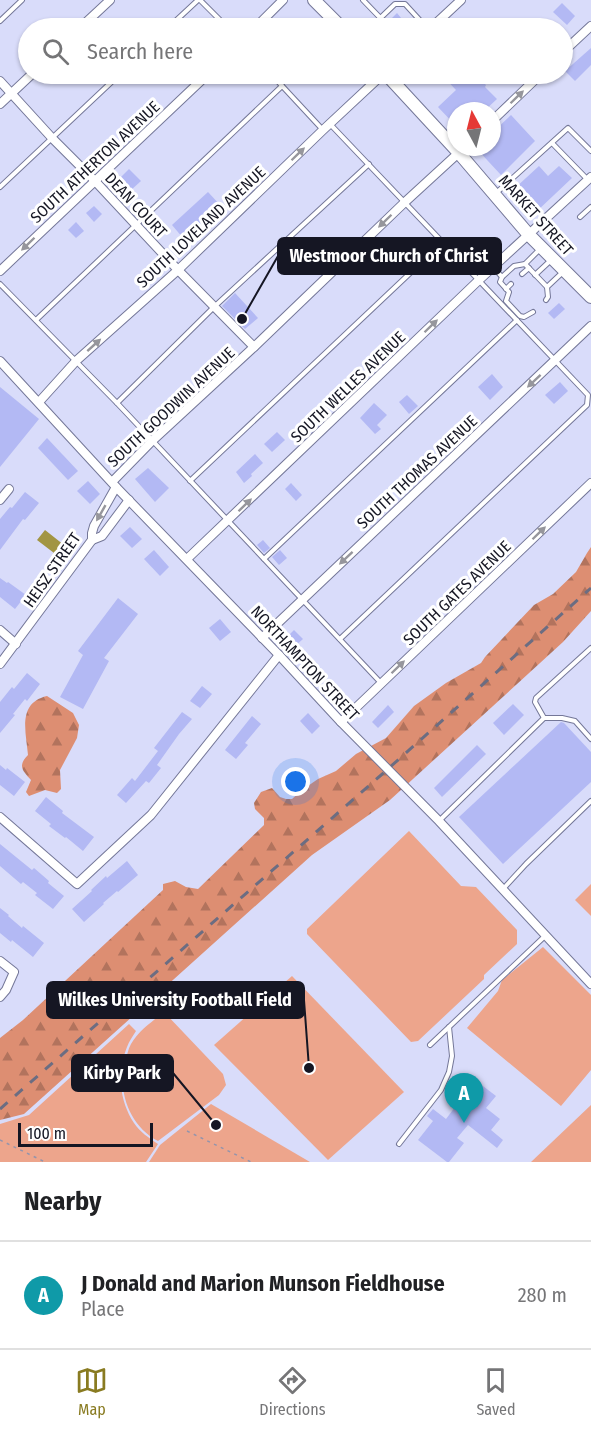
<!DOCTYPE html>
<style>
body{margin:0;font-family:"Fira Sans Condensed",sans-serif;background:#f6f6f6;color:#202124}
.compass{position:absolute;left:447px;top:102px;width:54px;height:54px;border-radius:50%;background:#fff;box-shadow:0 2px 4px #0004;rotate:353deg}
.scale{position:absolute;left:18px;bottom:15px;width:135px;box-sizing:border-box;padding-left:6px;border:3px solid #151623;border-top:0;font-size:16px;line-height:21px;white-space:nowrap;color:#151623;-webkit-text-stroke:4px #fff;paint-order:stroke}
.you{position:absolute;left:296px;top:782px;width:21px;height:21px;margin:-15px;border:4px solid #fff;border-radius:50%;background:#1a73e8;box-shadow:0 0 0 9px #1a73e833}
.badge{display:grid;place-items:center;width:39px;height:39px;border-radius:50%;background:#897b21;color:#fff;font-size:20px;font-weight:700}
.pin{position:absolute;translate:-50% -50px;filter:drop-shadow(0 2px 3px #0008)}
.pin::after{content:'';position:absolute;top:32px;width:21px;height:18px;background:inherit;clip-path:polygon(0 0,100% 0,50% 100%)}
.list{margin:0;padding:0;list-style:none}
h2{display:flex;justify-content:space-between;align-items:center;height:78px;margin:0;padding:0 24px;font-size:26px}
h2 small{font-size:20px;font-weight:400;color:#757577}
.list li{display:grid;grid-template-columns:39px 1fr auto;gap:18px;align-items:center;box-sizing:border-box;height:108px;padding:0 24px;border-top:2px solid #e0e0e0}
.list b{display:block;font-size:22px;white-space:nowrap}
.list p{margin:0;font-size:20px;white-space:nowrap;color:#757577}
.list em{font-size:20px;font-style:normal;color:#757577}
.icon{flex:none;width:33px;height:33px;fill:none;stroke:currentColor;stroke-width:2;stroke-linecap:round;stroke-linejoin:round}
.map{position:relative;flex:none;width:591px;height:1162px;overflow:hidden}
.search{position:absolute;background:#fff;box-shadow:0 2px 4px #0004;left:18px;right:18px;top:18px;height:66px;display:flex;align-items:center;gap:15px;box-sizing:border-box;padding:0 21px;border-radius:33px;color:#757577;font-size:22px}
.sheet{height:186px;background:#fff}
nav{display:flex;justify-content:space-around;align-items:center;box-sizing:border-box;height:84px;border-top:2px solid #e0e0e0;background:#fff;font-size:16px;color:#757577}
nav a{display:grid;justify-items:center;gap:3px}
nav .on{color:#897b21}
.map>svg:first-child{display:block}
.green{fill:#eda58c}
.forest{fill:url(#forest-firs)}
.water{fill:#a29542}
.building{fill:#b3b9f4}
.lines{fill:none;stroke-linecap:round;stroke-linejoin:round}
.service-casing{stroke:#747798;stroke-width:6}
.minor-casing{stroke:#747798;stroke-width:10}
.primary-casing{stroke:#747798;stroke-width:14}
.path{stroke:#9294ac;stroke-width:1.5;stroke-dasharray:3 4.5;stroke-linecap:butt}
.service{stroke:#fff;stroke-width:4}
.minor{stroke:#fff;stroke-width:8}
.primary{stroke:#fff;stroke-width:12}
.rail{stroke:#6b6d82;stroke-width:3;stroke-dasharray:10 10;stroke-linecap:butt}
.oneway{fill:#96969c}
.labels{text-anchor:middle;dominant-baseline:central;stroke-width:6;stroke-linejoin:round;paint-order:stroke}
.street-label{font-size:16px;fill:#151623;stroke:#fff}
.leader{fill:none;stroke:#151623;stroke-width:2}
.callout-dot{fill:#151623;stroke:#fff;stroke-width:2}
.callout{fill:#151623;stroke:#151623;stroke-width:2}
.callout-label{font-size:18px;text-anchor:middle;font-weight:bold;fill:#fff}
</style>
<div class="map">
<svg width="591" height="1162" viewBox="0 0 591 1162">
<defs>
<pattern id="forest-firs" width="22" height="20" patternUnits="userSpaceOnUse" patternTransform="scale(1.5)"><rect width="22" height="20" fill="#dd8e72"/><path d="M5 1l3.5 6h-7zM16 11l3.5 6h-7z" fill="#b2735d"/></pattern>
</defs>
<rect width="100%" height="100%" fill="#d9dcfa"/>
<g class="green">
<path d="M409,831L461,886L476,887L517,930V944L484,975V979L418,1041L411,1042L307,934V929Z"/>
<path d="M591,884V916L575,900Z"/>
<path d="M543,947L591,995V1070L561,1106L467,1028L498,991L502,980Z"/>
<path d="M292,976L404,1092L328,1160L214,1045Z"/>
<path d="M164,1012L223,1074L226,1085L219,1095L158,1141C130,1126 117,1092 125,1062C127,1056 128,1049 131,1044C139,1030 152,1022 164,1012Z"/>
<path d="M129,1024L136,1031C133,1036 129,1041 127,1047C117,1072 119,1100 134,1123C140,1132 149,1138 158,1144L146,1162H0V1124L29,1115Z"/>
<path d="M211,1104L310,1162H149L160,1145Z"/>
<path d="M591,1105V1162H531Z"/>
</g>
<g class="forest">
<path d="M591,547V611L563,642L390,800L312,855L24,1114L0,1120V1038L23,1020L163,890V884L175,881L186,887L198,889L264,825V818L255,809L254,803L261,792L272,788L280,797L286,799H292L302,790L318,779L336,771L356,754L386,738L414,706L446,683L481,663L485,657L534,605L553,594L576,572L587,553Z"/>
<path d="M47,696L73,713L79,725L77,738L60,770L61,789L57,793L45,790L29,796L26,792L31,780C23,771 17,766 28,755C26,732 17,703 47,696Z"/>
</g>
<path class="water" d="M45,530L64,545L55,556L53,555L54,553L37,540Z"/>
<g class="building">
<path d="M562,3L575,16L567,25L553,12Z"/>
<path d="M397,13L406,24L401,28L391,19Z"/>
<path d="M591,48V65L575,81L565,71Z"/>
<path d="M441,74H475L486,85L485,87L497,99L484,111H456V126L438,107L456,90Z"/>
<path d="M511,115L535,141L501,175L475,147H492V133Z"/>
<path d="M539,166L548,176L559,166L572,178L536,212L514,189Z"/>
<path d="M129,169L141,181L130,191L119,179Z"/>
<path d="M208,192L220,205L183,238L172,225Z"/>
<path d="M94,206L102,214L94,222L86,213Z"/>
<path d="M76,222L84,231L76,238L68,230Z"/>
<path d="M235,293L258,318L245,329L222,306Z"/>
<path d="M559,303L565,309L554,319L548,313Z"/>
<path d="M492,374L503,387L490,400L478,387Z"/>
<path d="M560,382L568,391L554,404L545,395Z"/>
<path d="M0,387L39,419L0,467Z"/>
<path d="M407,395L418,406L409,414L399,402Z"/>
<path d="M374,403L387,415L377,425L381,429L375,434L360,418Z"/>
<path d="M277,432L285,440L272,452L264,444Z"/>
<path d="M47,438L78,471L68,480L38,448Z"/>
<path d="M255,454L263,463L251,474L252,476L244,483L236,472Z"/>
<path d="M148,468L169,488L155,502L135,479Z"/>
<path d="M88,481L100,494L90,504L77,491Z"/>
<path d="M291,483L302,495L296,501L285,489Z"/>
<path d="M25,492L39,503L25,520L23,519L0,550V519L10,507L12,508Z"/>
<path d="M130,527L142,539L132,548L120,536Z"/>
<path d="M263,540L270,548L264,553L257,545Z"/>
<path d="M154,550L169,567L160,576L144,559Z"/>
<path d="M280,550L287,558L279,565L272,557Z"/>
<path d="M0,578L7,583L8,582L26,595L15,609L0,597Z"/>
<path d="M118,598L138,614L104,658L109,661L83,709L60,697L83,655L78,651Z"/>
<path d="M220,619L231,632L220,641L209,628Z"/>
<path d="M294,630L303,639L294,647L286,638Z"/>
<path d="M27,673L40,684L27,701L25,699L13,714L15,715L0,733V702L12,687L14,689Z"/>
<path d="M202,686L212,694L200,708L190,701Z"/>
<path d="M513,704L524,715L504,735L493,723Z"/>
<path d="M388,705L394,712L378,728L372,722Z"/>
<path d="M182,712L192,719L179,734L157,765L161,768L149,783L146,781L126,803L117,795L132,778L135,781L158,751L154,748Z"/>
<path d="M308,713L320,726L312,734L300,721Z"/>
<path d="M252,716L261,724L245,743L248,745L236,759L225,750Z"/>
<path d="M561,722L564,723L591,752V782L503,864L459,817Z"/>
<path d="M477,745L486,754L442,797L434,788Z"/>
<path d="M0,765L6,770L7,768L25,782L14,796L0,785Z"/>
<path d="M46,797L63,811L62,813L94,837L83,851L66,837L65,838L49,826L51,824L35,811Z"/>
<path d="M0,844L32,870L34,868L49,881L48,883L64,896L53,909L35,895L37,893L23,882L21,884L0,866Z"/>
<path d="M127,861L138,875L118,892L117,891L103,903L104,904L84,922L72,909L92,891L91,890L106,876L107,878Z"/>
<path d="M0,908L9,915L8,916L22,928L23,926L44,943L33,957L12,940L11,942L0,933Z"/>
<path d="M479,1083L496,1096L486,1108L500,1119L491,1130L503,1140L497,1148L468,1125L457,1138L464,1143L449,1162H447L418,1140L433,1121L427,1116L433,1109L446,1119L455,1107L458,1109Z"/>
</g>
<g class="lines">
<defs>
<g id="service">
<path d="M200,0L228,28"/>
<path d="M363,0L390,28"/>
<path d="M0,21L22,0"/>
<path d="M168,28L198,0"/>
<path d="M370,28L395,4H405L427,28"/>
<path d="M271,74L323,130"/>
<path d="M330,124L588,395L587,405L340,639"/>
<path d="M552,143L587,179"/>
<path d="M0,187L120,74"/>
<path d="M495,194L568,128L591,151"/>
<path d="M580,217L591,207"/>
<path d="M525,264L539,250"/>
<path d="M494,268L502,277L514,266L525,264L547,287L564,271"/>
<path d="M522,274L529,268"/>
<path d="M535,275L550,261"/>
<path d="M502,277L500,282L509,292L506,301L520,316L524,317L533,312"/>
<path d="M0,284L117,403L381,683"/>
<path d="M506,289L511,284"/>
<path d="M546,300L548,297L547,287"/>
<path d="M36,320L282,86"/>
<path d="M117,403L214,307L369,164"/>
<path d="M190,481L443,242"/>
<path d="M264,559L517,320"/>
<path d="M544,718L535,702L536,698L591,648"/>
<path d="M440,820L544,718H562L575,721L591,739"/>
<path d="M503,889L526,864L591,801"/>
<path d="M430,1045L545,936"/>
<path d="M399,1144L441,1090L449,1072L452,1056L449,1027"/>
</g>
<g id="minor">
<path d="M80,28L110,0"/>
<path d="M255,28L283,0"/>
<path d="M431,28L461,0"/>
<path d="M562,53L591,26"/>
<path d="M0,81L52,138L95,181L178,270L254,347"/>
<path d="M0,104L32,74"/>
<path d="M492,121L541,74"/>
<path d="M0,271L208,74"/>
<path d="M0,361L116,487L279,655L341,722L439,821L591,984"/>
<path d="M39,402L76,361L178,270L323,130L383,74"/>
<path d="M112,482L152,441L254,347L405,202L465,147"/>
<path d="M0,500L9,489"/>
<path d="M92,540L102,536L129,500"/>
<path d="M187,559L479,280L591,177"/>
<path d="M0,630L16,644"/>
<path d="M262,638L591,326"/>
<path d="M0,664L92,540V533L94,526L116,487"/>
<path d="M341,722L591,483"/>
<path d="M0,817L77,884L151,815L279,655"/>
<path d="M0,961L14,972L6,990L0,997"/>
</g>
<g id="primary">
<path d="M314,0L342,28"/>
<path d="M386,74L459,153L529,235L591,297"/>
</g>
</defs>
<use href="#service" class="service-casing"/>
<use href="#minor" class="minor-casing"/>
<use href="#primary" class="primary-casing"/>
<g class="path">
<path d="M187,1131L251,1162"/>
<path d="M0,1140L45,1162"/>
</g>
<use href="#service" class="service"/>
<use href="#minor" class="minor"/>
<use href="#primary" class="primary"/>
<path class="rail" d="M0,1109L380,776L591,588"/>
</g>
<defs><path id="oneway-solid" d="M-6-.8H1V-3.2L6.5 0L1 3.2V.8H-6Z" transform="scale(1.5)"/></defs>
<g class="oneway">
<use href="#oneway-solid" transform="translate(517 97) rotate(-44)"/>
<use href="#oneway-solid" transform="translate(298 154) rotate(-44)"/>
<use href="#oneway-solid" transform="translate(385 221) rotate(136)"/>
<use href="#oneway-solid" transform="translate(28 244) rotate(136)"/>
<use href="#oneway-solid" transform="translate(431 326) rotate(-44)"/>
<use href="#oneway-solid" transform="translate(94 345) rotate(-42)"/>
<use href="#oneway-solid" transform="translate(534 381) rotate(137)"/>
<use href="#oneway-solid" transform="translate(245 505) rotate(-44)"/>
<use href="#oneway-solid" transform="translate(101 513) rotate(120)"/>
<use href="#oneway-solid" transform="translate(539 533) rotate(-44)"/>
<use href="#oneway-solid" transform="translate(346 558) rotate(137)"/>
<use href="#oneway-solid" transform="translate(398 667) rotate(-44)"/>
</g>
<g class="labels">
<g class="street-label">
<text transform="translate(95 162) rotate(-43)">SOUTH ATHERTON AVENUE</text>
<text transform="translate(136 205) rotate(47)">DEAN COURT</text>
<text transform="translate(536 215) rotate(48)">MARKET STREET</text>
<text transform="translate(201 227) rotate(-43)">SOUTH LOVELAND AVENUE</text>
<text transform="translate(348 387) rotate(-44)">SOUTH WELLES AVENUE</text>
<text transform="translate(171 407) rotate(-43)">SOUTH GOODWIN AVENUE</text>
<text transform="translate(417 472) rotate(-43)">SOUTH THOMAS AVENUE</text>
<text transform="translate(52 570) rotate(-55)">HEISZ STREET</text>
<text transform="translate(457 593) rotate(-44)">SOUTH GATES AVENUE</text>
<text transform="translate(305 663) rotate(47)">NORTHAMPTON STREET</text>
</g>
</g>
<path class="leader" d="M242 319L278 256M309 1068L304 1000M216 1125L173 1073"/>
<g class="callout-dot">
<circle cx="242" cy="319" r="6"/>
<circle cx="309" cy="1068" r="6"/>
<circle cx="216" cy="1125" r="6"/>
</g>
<g class="callout">
<rect x="278" y="238" width="223" height="36" rx="6"/>
<rect x="47" y="982" width="257" height="36" rx="6"/>
<rect x="72" y="1055" width="101" height="36" rx="6"/>
</g>
<g class="callout-label">
<text x="389" y="262">Westmoor Church of Christ</text>
<text x="175" y="1006">Wilkes University Football Field</text>
<text x="122" y="1079">Kirby Park</text>
</g>
</svg>
<svg class="compass" viewBox="-18 -18 36 36"><path d="M0-13l5 13h-10z" fill="#e53935"/><path d="M0 13l5-13h-10z" fill="#757577"/></svg>
<div class="scale">100 m</div>
<div class="you"></div>
<div class="pin badge" style="left:464px;top:1123px;background:#0f9aa8">A</div>
<div class="search"><svg class="icon" aria-label="search" viewBox="0 0 24 24"><circle cx="10" cy="10" r="6"/><path d="M15 15l6 6"/></svg>Search here</div>
</div>
<section class="sheet">
<h2>Nearby<small></small></h2>
<ul class="list">
<li><span class="badge" style="background:#0f9aa8">A</span><div><b>J Donald and Marion Munson Fieldhouse</b><p>Place</p></div><em>280 m</em></li>
</ul>
</section>
<nav>
<a class="on"><svg class="icon" aria-label="map" viewBox="0 0 24 24"><path d="M3 6l6-2 6 2 6-2v14l-6 2-6-2-6 2zM9 4v14M15 6v14"/></svg>Map</a>
<a><svg class="icon" aria-label="directions" viewBox="0 0 24 24"><path d="M12 3l9 9-9 9-9-9zM9 14v-3h6M13 9l2 2-2 2"/></svg>Directions</a>
<a><svg class="icon" aria-label="saved" viewBox="0 0 24 24"><path d="M7 4h10v16l-5-4-5 4z"/></svg>Saved</a>
</nav>
